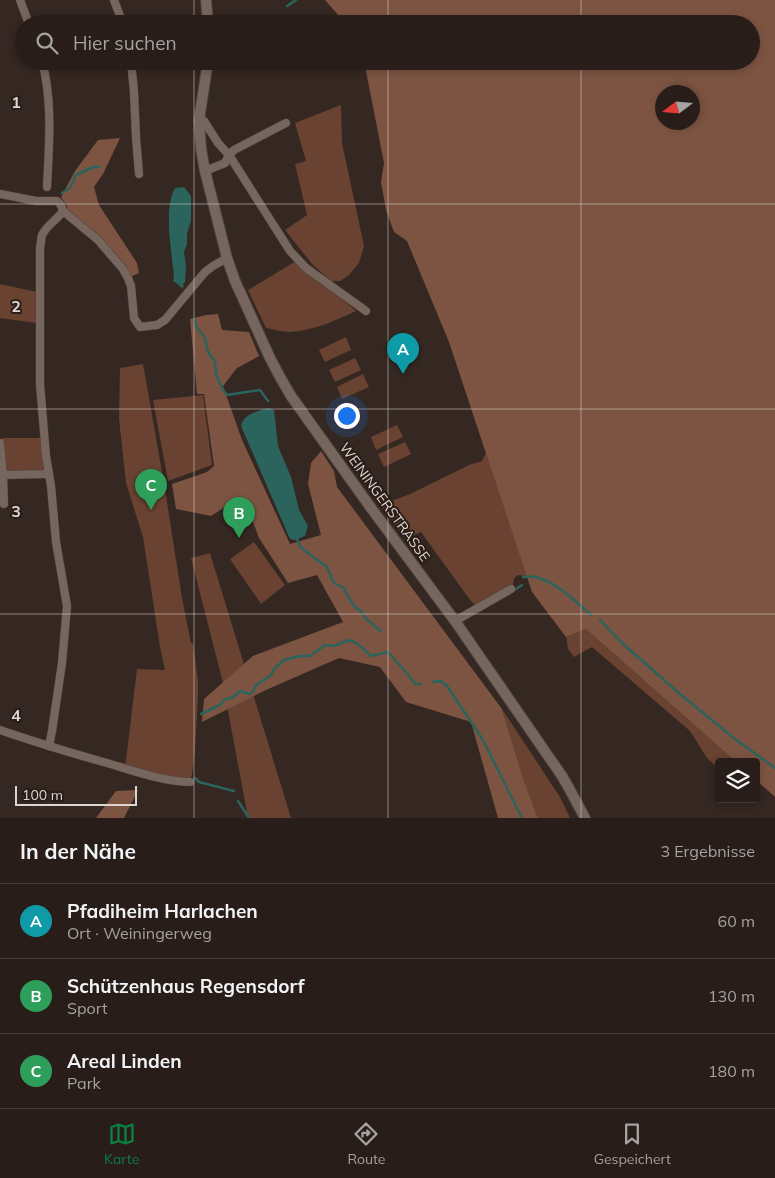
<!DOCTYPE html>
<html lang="de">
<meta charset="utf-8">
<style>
body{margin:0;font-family:Mulish,sans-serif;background:#302622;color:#f1f3f6}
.controls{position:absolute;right:15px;bottom:15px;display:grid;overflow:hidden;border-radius:5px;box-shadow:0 2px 8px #0003}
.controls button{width:45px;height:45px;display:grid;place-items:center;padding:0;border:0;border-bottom:1px solid #443b38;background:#281d19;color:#f1f3f6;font:25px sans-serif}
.compass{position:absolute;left:655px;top:85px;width:45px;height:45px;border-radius:50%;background:#281d19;box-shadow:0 2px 8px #0003;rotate:254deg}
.scale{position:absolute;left:15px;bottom:12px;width:122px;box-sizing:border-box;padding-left:5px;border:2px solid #ded5d0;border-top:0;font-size:14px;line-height:18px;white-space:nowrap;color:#ded5d0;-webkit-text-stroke:4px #2b1d17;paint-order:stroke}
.you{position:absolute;left:346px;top:415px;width:18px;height:18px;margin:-12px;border:4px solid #fff;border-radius:50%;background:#1a73e8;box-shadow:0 0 0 8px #1a73e833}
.badge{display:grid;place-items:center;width:32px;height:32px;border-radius:50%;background:#0b8043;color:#fff;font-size:16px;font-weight:700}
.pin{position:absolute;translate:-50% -41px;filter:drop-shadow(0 1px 2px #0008)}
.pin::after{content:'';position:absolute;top:26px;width:18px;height:15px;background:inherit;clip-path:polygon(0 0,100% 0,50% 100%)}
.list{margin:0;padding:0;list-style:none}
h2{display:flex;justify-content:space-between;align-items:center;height:65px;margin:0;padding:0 20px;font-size:21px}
h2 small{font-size:16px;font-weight:400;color:#a5a2a2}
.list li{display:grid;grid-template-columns:32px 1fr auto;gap:15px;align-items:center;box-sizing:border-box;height:75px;padding:0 20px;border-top:1px solid #443b38}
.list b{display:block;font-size:19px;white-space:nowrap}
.list p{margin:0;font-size:16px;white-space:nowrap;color:#a5a2a2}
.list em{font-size:16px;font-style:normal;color:#a5a2a2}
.icon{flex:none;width:28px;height:28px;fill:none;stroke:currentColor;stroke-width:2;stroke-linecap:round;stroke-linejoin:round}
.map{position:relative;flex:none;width:775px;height:818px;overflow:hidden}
.search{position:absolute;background:#281d19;box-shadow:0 2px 8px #0003;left:15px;right:15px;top:15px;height:55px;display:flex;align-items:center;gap:12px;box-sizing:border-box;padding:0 18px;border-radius:28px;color:#a5a2a2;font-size:19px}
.sheet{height:290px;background:#281d19}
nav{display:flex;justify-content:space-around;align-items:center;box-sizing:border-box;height:70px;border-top:1px solid #443b38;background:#281d19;font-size:14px;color:#a5a2a2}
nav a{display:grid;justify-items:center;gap:2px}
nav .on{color:#0b8043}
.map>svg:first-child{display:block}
.green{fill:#694231}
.forest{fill:#7d5442;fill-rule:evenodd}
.water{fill:#2b645c}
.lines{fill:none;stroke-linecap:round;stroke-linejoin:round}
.stream{stroke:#2b645c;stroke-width:2.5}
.minor-casing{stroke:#4e433d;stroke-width:9}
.tertiary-casing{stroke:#4e433d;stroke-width:12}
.minor{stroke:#76665e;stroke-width:8}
.tertiary{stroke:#76665e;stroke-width:10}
.grid{fill:none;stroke:#ded5d0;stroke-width:1;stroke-opacity:0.55}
.labels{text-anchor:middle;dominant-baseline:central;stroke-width:4;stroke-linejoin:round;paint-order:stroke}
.street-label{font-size:14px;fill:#ded5d0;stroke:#2b1d17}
.grid-label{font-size:16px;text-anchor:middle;font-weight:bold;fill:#ded5d0;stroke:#2b1d17;stroke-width:4;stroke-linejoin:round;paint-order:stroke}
</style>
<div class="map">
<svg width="775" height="818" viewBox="0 0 775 818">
<rect width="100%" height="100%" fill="#352721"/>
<g class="green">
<path d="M341,105L342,143L364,246L359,263L349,275L340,281H331L312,264L285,230L307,215L295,164L306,161L295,123Z"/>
<path d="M296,261L315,280L336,294L356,311C335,321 312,331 289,332C282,332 273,329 266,328L248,290Z"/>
<path d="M0,284L37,292V323L0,318Z"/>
<path d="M346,337L351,350L325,362L319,350Z"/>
<path d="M355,358L361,370L335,382L329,370Z"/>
<path d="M143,364L164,483L182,598L191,643H193L198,681V697L195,751L192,774L190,782L125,768L137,669L165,670L160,647L143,537L126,483L119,419L120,368Z"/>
<path d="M363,374L369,387L342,399L337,387Z"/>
<path d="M203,395L212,465L168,481L153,400Z"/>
<path d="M397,425L403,437L376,450L371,437Z"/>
<path d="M2,438H41L44,471L4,472Z"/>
<path d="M405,442L411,454L384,467L378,454Z"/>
<path d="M486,453L527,576L518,575L514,578L513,585L479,605H475L470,600L421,532L416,534L408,539L404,537L381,505L410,494L469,465L482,461Z"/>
<path d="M254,542L285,585L261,604L230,559Z"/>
<path d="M210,553L291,818H248L222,679L191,558Z"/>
<path d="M586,629L736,762H719V769L707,758L690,731L592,647L574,657L568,649L566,637Z"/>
<path d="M502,709L560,797L570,818H538L524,781Z"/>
</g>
<g class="forest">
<path d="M325,0H775V797L756,780V762H736L586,629L566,637L532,592L449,342L407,241L394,232L386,210L381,182L384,163L364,61H751V24H346ZM692,92V122H662V92Z"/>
<path d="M120,138L103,174L94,187L99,205L137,263L139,273L130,277L67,212V206L61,197L75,171L98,140Z"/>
<path d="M218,314L222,330L249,332L259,356L237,368L223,386L242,440L290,544L321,535L308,484L311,463L321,451L334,471L337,487L502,709L524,781L538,818H498L471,722L406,702L380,667L339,658L266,690L202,722L204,699L253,656L343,622L317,575L288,583L259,538L248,509L231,503L211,516L176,509L172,484L207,472L214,466L204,394H197L190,319L206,315Z"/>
<path d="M138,790L124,818H96L116,791Z"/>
</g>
<g class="water">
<path d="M184,187L191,196V221L187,233V244L184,252L186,266L185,282L183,284L184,287L181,288L179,285L173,281L174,277C172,253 163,209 175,188Z"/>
<path d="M268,408L274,410L278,446L291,477L299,510L308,526L305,536L295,540L290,539L241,426C243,414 258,411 268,408Z"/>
</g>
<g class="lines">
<g class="stream">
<path d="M287,6L296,0"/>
<path d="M62,193L70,188L76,175L93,167H99"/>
<path d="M194,319L196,326L205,338L208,352L215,362L216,374L223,390L227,395L260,390L268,401"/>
<path d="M297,539L300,546L309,554L327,567L334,583L344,588L348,597L355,607L362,612L365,618L381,631"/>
<path d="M523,577C526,577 531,576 535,577C557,582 575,601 591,615"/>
<path d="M513,591L522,585"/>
<path d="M600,620L622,643L680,694L735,739L775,768"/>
<path d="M433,682L441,681L447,686L483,740L522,818"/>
<path d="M201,714L220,705L224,700L233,697L240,691L249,694L253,692L256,685L271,675L274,669L284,660L300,656H310L325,645L334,646L349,640L358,644L371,656L388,652L405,671L415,684H421"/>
<path d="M195,778L199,782L234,791"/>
<path d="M238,801L249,818"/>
</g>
<defs>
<g id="minor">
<path d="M20,0L29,24"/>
<path d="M114,0L123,24"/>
<path d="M42,61C53,102 49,145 47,187"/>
<path d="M131,61L134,92L136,137L139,174"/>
<path d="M199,120L204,121L218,143L229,155L290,251L306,268L366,311"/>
<path d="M205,171L225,163L229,155L234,150L286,123"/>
<path d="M0,194L36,201H57L61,205L63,211L98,240L123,269L128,278L131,286L134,318L140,327L157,325L165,320L205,272L213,266L227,258"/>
<path d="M0,443L3,475L44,474L49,473"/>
<path d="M3,475L4,504"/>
<path d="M455,621L511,589"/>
<path d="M0,730C35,742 71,753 107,763C134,771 162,781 190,782"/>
<path d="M49,746L52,731L62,663L67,606L56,542L51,486L46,456L40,384V248C41,244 41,239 42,235C47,225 57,220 63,211"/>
</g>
<g id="tertiary">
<path d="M206,0L208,24"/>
<path d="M208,61L199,120L201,149L205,171L227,258L235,281L270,358L280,377L291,396L371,508L455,621L562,776L570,790L585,818"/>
</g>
</defs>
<use href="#minor" class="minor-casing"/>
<use href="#tertiary" class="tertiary-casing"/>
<use href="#minor" class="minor"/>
<use href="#tertiary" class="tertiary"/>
</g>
<path class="grid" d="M194,0V24M388,0V24M581,0V24M194,61V818M388,61V818M581,61V818M0,204H775M0,409H775M0,614H775"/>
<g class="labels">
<g class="street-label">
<text transform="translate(385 502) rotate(54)">WEININGERSTRASSE</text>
</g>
</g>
<g class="grid-label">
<text x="16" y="108">1</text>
<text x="16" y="312">2</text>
<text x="16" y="517">3</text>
<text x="16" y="721">4</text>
</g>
</svg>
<div class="controls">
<button><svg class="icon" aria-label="layers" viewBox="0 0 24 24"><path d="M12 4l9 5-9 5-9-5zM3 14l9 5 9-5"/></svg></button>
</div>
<svg class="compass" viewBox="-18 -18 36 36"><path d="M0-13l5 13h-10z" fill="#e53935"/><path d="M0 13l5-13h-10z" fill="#a5a2a2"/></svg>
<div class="scale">100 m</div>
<div class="you"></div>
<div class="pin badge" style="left:403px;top:374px;background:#0f9aa8">A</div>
<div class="pin badge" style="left:239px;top:538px;background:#2e9e5b">B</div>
<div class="pin badge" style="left:151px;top:510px;background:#2e9e5b">C</div>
<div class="search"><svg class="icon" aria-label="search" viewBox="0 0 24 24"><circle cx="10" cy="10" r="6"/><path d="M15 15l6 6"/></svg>Hier suchen</div>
</div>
<section class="sheet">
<h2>In der Nähe<small>3 Ergebnisse</small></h2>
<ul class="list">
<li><span class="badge" style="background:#0f9aa8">A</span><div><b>Pfadiheim Harlachen</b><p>Ort · Weiningerweg</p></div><em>60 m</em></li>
<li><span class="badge" style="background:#2e9e5b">B</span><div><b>Schützenhaus Regensdorf</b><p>Sport</p></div><em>130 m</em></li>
<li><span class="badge" style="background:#2e9e5b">C</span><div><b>Areal Linden</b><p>Park</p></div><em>180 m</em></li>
</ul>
</section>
<nav>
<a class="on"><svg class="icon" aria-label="map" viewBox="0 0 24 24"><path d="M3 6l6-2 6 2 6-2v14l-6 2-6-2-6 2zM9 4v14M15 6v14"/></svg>Karte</a>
<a><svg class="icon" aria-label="directions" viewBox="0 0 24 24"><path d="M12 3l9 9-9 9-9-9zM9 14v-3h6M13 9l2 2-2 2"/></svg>Route</a>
<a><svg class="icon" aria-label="saved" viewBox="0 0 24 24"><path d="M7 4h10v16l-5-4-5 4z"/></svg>Gespeichert</a>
</nav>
